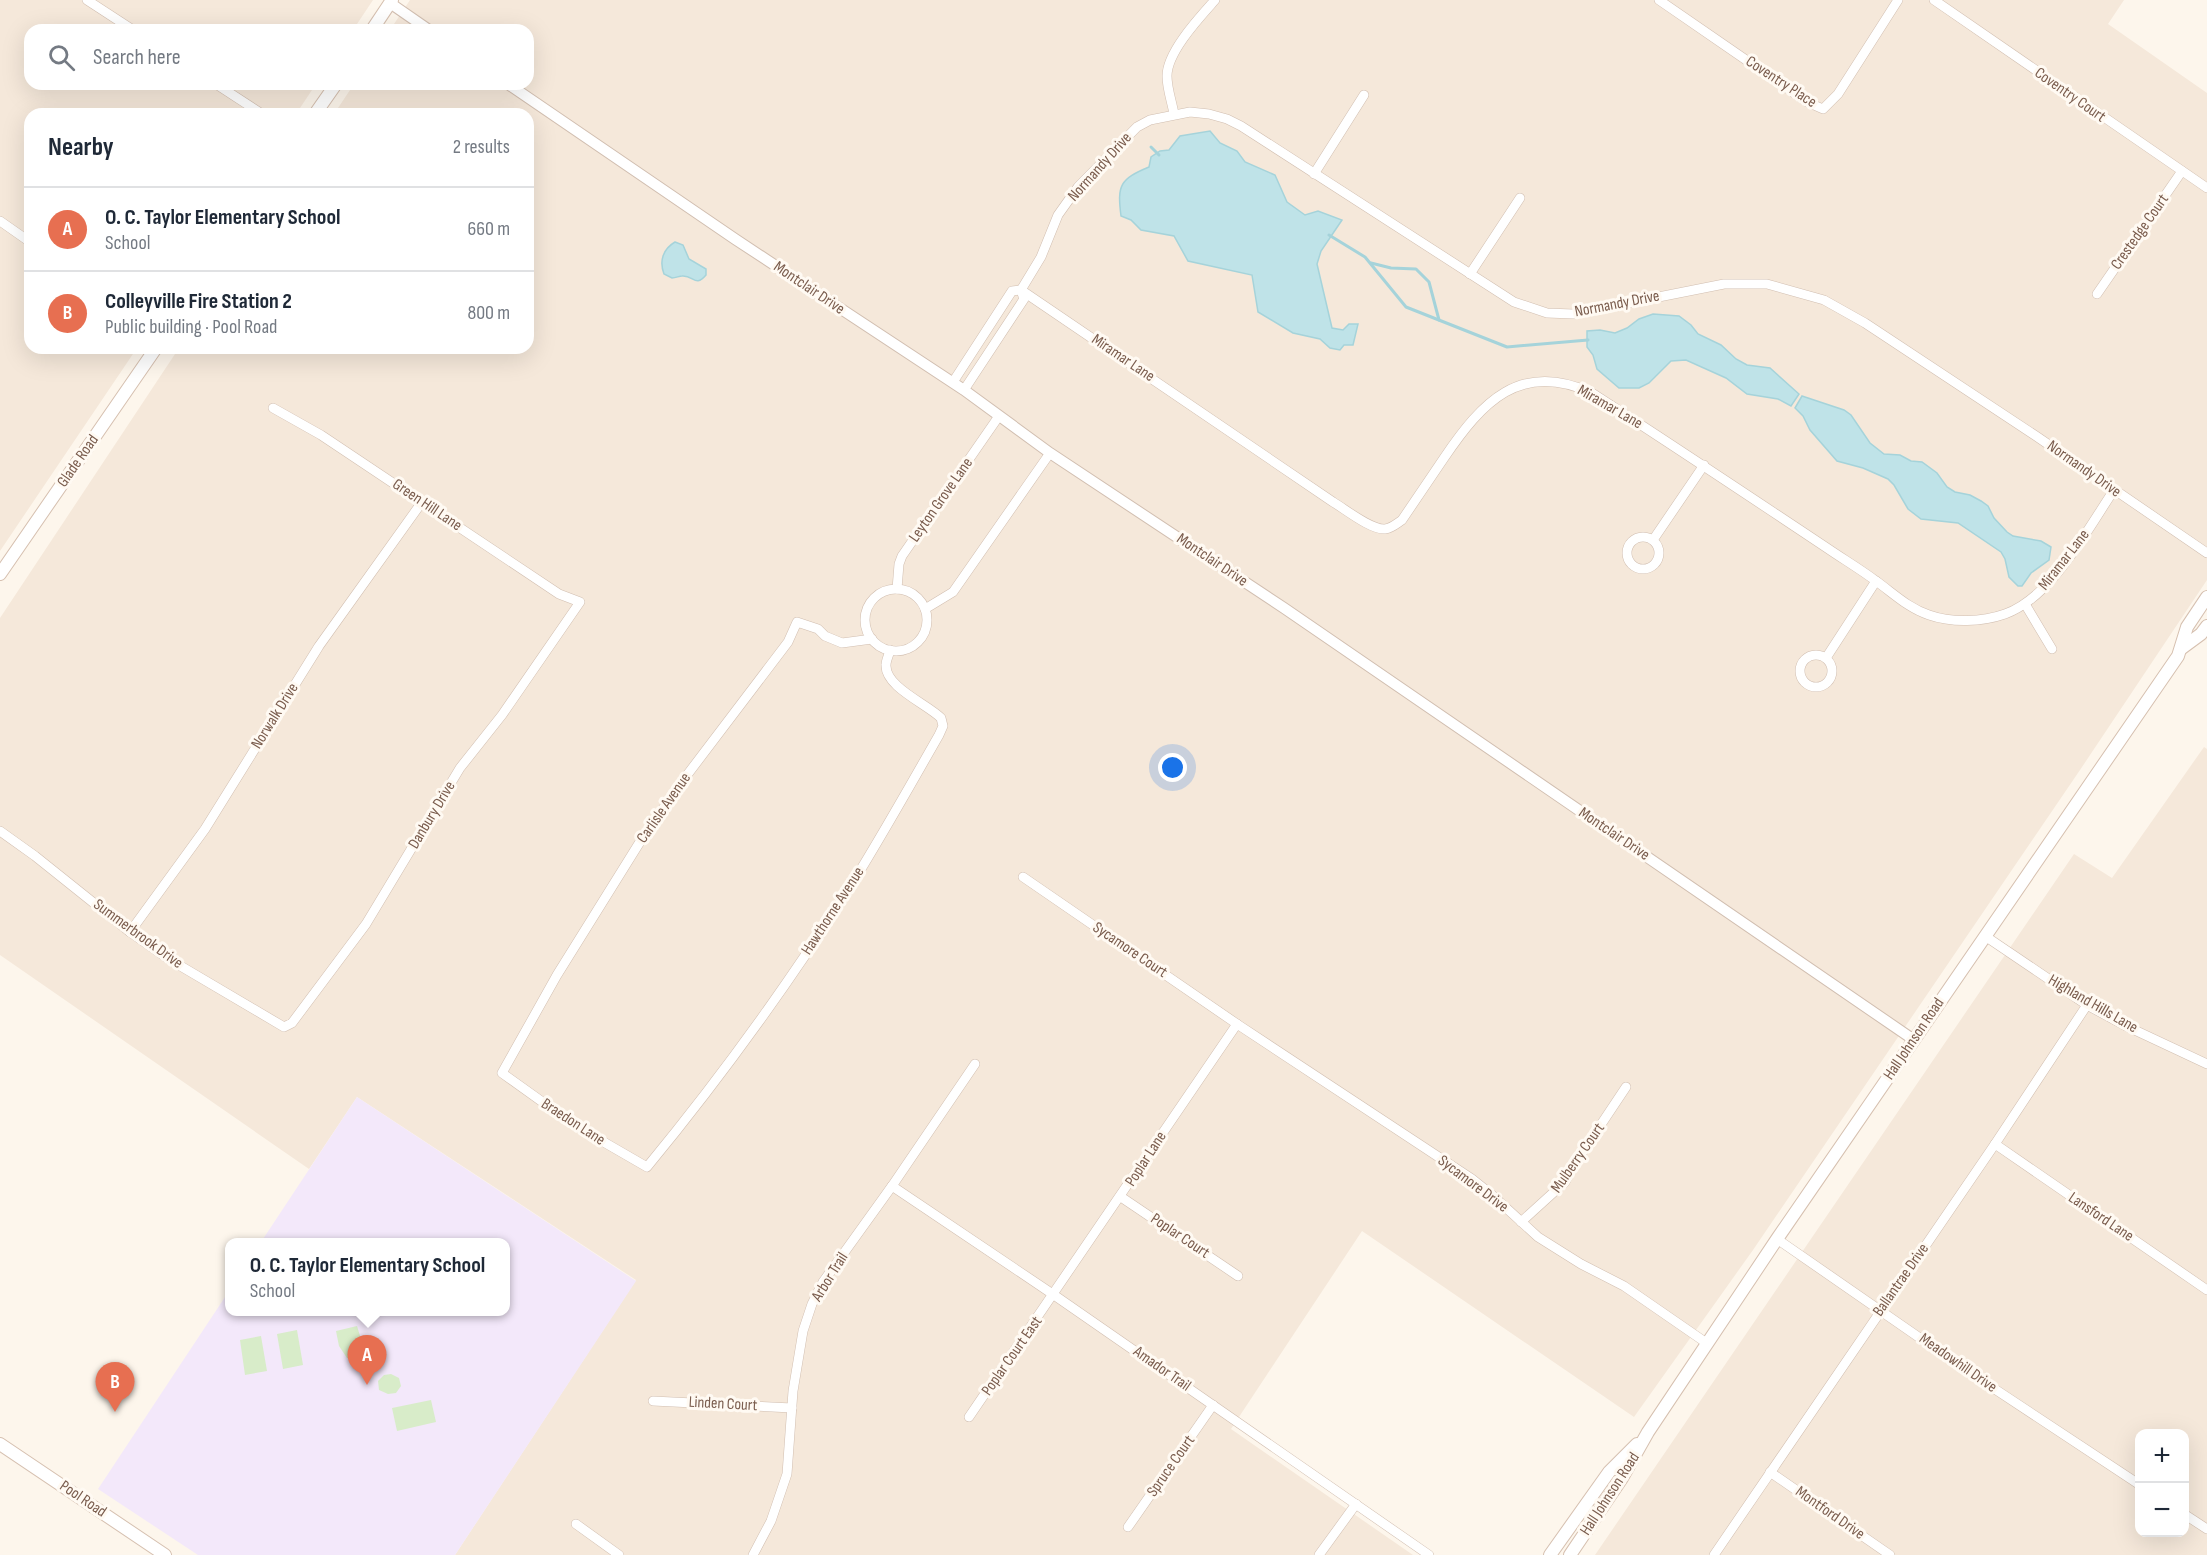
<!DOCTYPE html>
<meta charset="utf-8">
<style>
body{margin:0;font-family:"Sofia Sans Condensed",sans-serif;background:#f6f6f7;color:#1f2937}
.controls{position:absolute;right:18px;bottom:18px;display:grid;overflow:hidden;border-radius:12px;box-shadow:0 6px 24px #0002}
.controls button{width:54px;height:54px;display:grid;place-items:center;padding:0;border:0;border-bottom:2px solid #e0e1e3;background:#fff;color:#1f2937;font:30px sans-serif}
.you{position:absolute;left:1173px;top:768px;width:21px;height:21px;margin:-15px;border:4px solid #fff;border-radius:50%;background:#1a73e8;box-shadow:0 0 0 9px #1a73e833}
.badge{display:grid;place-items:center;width:39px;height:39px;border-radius:50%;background:#e76f51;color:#fff;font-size:20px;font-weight:700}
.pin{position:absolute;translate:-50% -50px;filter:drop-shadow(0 2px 3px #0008)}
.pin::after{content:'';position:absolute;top:32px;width:21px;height:18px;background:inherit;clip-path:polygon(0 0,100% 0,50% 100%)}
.popup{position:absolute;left:225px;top:1238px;width:285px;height:78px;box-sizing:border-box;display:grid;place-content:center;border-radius:12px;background:#fff;filter:drop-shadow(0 2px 4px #0005);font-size:20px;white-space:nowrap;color:#747a83}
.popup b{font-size:22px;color:#1f2937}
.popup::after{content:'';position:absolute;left:50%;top:100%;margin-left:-12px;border:12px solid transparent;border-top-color:#fff}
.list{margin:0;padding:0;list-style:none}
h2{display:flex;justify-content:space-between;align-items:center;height:78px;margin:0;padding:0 24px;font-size:26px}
h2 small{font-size:20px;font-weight:400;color:#747a83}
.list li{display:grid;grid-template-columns:39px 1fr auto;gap:18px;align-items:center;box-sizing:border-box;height:84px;padding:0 24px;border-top:2px solid #e0e1e3}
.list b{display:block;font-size:22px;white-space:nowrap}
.list p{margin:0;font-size:20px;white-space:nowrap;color:#747a83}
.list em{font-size:20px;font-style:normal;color:#747a83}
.icon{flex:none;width:33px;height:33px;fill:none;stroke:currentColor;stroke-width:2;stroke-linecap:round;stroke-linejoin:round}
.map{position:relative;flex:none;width:2207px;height:1555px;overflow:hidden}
.search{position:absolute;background:#fff;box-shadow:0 6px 24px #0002;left:24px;top:24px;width:510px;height:66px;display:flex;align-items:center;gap:15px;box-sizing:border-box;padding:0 21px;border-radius:18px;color:#747a83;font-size:22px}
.panel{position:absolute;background:#fff;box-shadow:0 6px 24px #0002;left:24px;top:108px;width:510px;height:246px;border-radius:18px}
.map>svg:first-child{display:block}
.residential{fill:#f5e8da;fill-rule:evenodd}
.education{fill:#f3e8fa}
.green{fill:#d8ecc9}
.water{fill:#bfe3e8;stroke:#a5d3da;stroke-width:1.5}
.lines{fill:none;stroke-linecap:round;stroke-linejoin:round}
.stream{stroke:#a5d3da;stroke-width:3}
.minor-casing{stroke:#d1beb0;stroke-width:10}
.tertiary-casing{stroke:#d1beb0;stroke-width:12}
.secondary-casing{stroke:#d6c0b0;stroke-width:14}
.minor{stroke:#fff;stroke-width:9}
.tertiary{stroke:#fff;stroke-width:10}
.secondary{stroke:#fff;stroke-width:12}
.labels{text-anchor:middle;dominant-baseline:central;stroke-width:6;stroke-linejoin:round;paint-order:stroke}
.street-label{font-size:16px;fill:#7a5c4d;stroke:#fffaf3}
</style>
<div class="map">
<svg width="2207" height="1555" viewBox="0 0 2207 1555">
<rect width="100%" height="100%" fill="#fdf6ec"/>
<g class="residential">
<path d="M0,0H373L353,30H30V84H316L296,114H30V348H137L0,551Z"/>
<path d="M410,0H2124L2108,24L2207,93V580L2080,770L1753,1250L1634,1417L1362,1231L1231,1429L1413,1555H455L636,1280L357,1097L309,1169L0,955V618L179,348H528V114H334L354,84H528V30H390Z"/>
<path d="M2204,747L2207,749V1555H1595L2074,854L2112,878ZM2140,1434H2184V1532H2140Z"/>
</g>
<path class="education" d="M357,1097L636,1281L455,1555H198L98,1489L229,1291V1312H505V1242H261Z"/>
<g class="green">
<path d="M357,1326L361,1339L356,1341L360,1356L347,1358L339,1346L336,1331Z"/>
<path d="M297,1330L303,1365L283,1369L277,1334Z"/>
<path d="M261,1336L267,1371L245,1375L240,1340Z"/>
<path d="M391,1374L399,1378L401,1386L396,1393L388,1394L379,1390L378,1381L384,1375Z"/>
<path d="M431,1400L436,1422L397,1431L392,1408Z"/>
</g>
<g class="water">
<path d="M1210,131L1220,143L1237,151L1245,162L1275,175L1287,202L1305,215L1318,211L1342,220L1321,251L1317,264L1332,328L1343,330L1349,324H1358L1353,345H1344L1340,350L1330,348L1320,339L1293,333L1258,312L1252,275L1188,261L1174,236L1141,230L1131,220L1121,216C1117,185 1120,179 1149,167L1151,157L1160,151L1169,150L1180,136Z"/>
<path d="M675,242L683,245L689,259L706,269V275C695,288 694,275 682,276C679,276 676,278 672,278L664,274C659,261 663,249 675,242Z"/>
<path d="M1653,314L1679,316L1691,325L1698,334L1721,345L1736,359L1747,365L1770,368L1799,394L1791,406L1778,399L1747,394L1726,378L1686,360L1671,361L1649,383L1639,388H1619L1597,369L1593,355L1587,347V331L1600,330L1615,333L1627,328L1639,319Z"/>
<path d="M1802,396L1844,410L1851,415L1870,443L1884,454L1900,455L1911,461L1922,462L1937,473L1947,487L1955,492L1970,495L1981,501L1988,506L1994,518L2007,532L2013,536L2041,541L2051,547L2049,560L2031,573L2022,586H2018L2009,577L2005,559L2001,552L1958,523L1921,519L1908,509L1894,485L1888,479L1863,468L1837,461L1810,430L1803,416L1795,408Z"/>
</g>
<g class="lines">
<g class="stream">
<path d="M1151,147L1159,155"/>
<path d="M1329,235L1365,257L1406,307L1507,347L1588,340"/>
<path d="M1371,263L1391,268L1416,269L1429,282L1439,320"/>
</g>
<defs>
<g id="minor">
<path d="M87,0L133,30"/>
<path d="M1659,0L1807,102L1823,109L1838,94L1898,0"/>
<path d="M1934,0L2207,188"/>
<path d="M216,84L262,114"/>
<path d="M1174,114C1172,102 1167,89 1167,76C1167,52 1199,18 1215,0"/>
<path d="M1314,174L1364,95"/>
<path d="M0,221L30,242"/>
<path d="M1470,274L1520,198"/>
<path d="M2097,294L2182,171"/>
<path d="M953,382L1012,291L1021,290L1333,502C1345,509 1371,530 1385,529C1392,528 1396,524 1402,520C1416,499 1430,479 1444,458C1482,402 1520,360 1592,393C1671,444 1749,496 1827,548C1843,559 1860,569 1876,581C1893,593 1908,608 1929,615C1952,623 1982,622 2005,614C2052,597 2087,530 2114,490"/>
<path d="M964,390L1024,299L1021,290L1041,257L1058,215L1078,187L1137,127L1150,120L1190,112L1209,114L1227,119L1241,126L1514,302L1547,313L1573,314L1724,284H1767L1824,300L1865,323L2036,436L2207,553"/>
<circle cx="1643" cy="553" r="16"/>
<path d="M1653,540L1704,465"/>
<path d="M897,589L899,564L902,556L999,416"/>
<circle cx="896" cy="620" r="31"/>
<path d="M2025,604L2052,649"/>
<path d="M925,609L953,592L1050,453"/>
<path d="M872,639L842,643L825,636L818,629L797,622L788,642L684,779L643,837L557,975L502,1073L576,1126L647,1167C718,1081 784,990 845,895C878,843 908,789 939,735L943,726L941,718C927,704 885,687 886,665C886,660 889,655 890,650"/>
<circle cx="1816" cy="671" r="16"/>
<path d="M1826,658L1876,581"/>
<path d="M0,831L35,856L130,932L167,958L284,1027L292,1023L366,924L460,768L502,715L580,602L559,594L321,435L273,408"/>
<path d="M1023,877L1237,1024L1472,1179L1492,1195L1538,1237L1581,1264L1624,1286L1708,1344"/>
<path d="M130,932L205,829L319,646L422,502"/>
<path d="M1985,936L2087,1005L2126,1026L2207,1064"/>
<path d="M1995,1144L2207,1290"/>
<path d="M892,1186L1054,1295L1429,1555"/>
<path d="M1121,1197L1238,1276"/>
<path d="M1521,1222L1565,1182L1574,1165L1626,1087"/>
<path d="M1777,1239L1966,1370L2140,1485"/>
<path d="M653,1401L792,1408"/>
<path d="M969,1417L1237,1024"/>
<path d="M1770,1472L1890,1555"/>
<path d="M2184,1514L2207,1529"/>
<path d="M576,1524L619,1555"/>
<path d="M1128,1527L1213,1405"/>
<path d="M753,1555L771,1521L787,1474L793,1391L803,1331L812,1304L823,1282L892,1186L975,1064"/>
<path d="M1319,1555L1356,1504"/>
<path d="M1714,1555L1995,1144L2087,1005"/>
</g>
<g id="tertiary">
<path d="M390,3L429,30"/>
<path d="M508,84L735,239L964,390L1050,453L1284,608L1914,1040"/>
</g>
<g id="secondary">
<path d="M372,30L392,0"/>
<path d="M315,114L336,84"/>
<path d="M0,574L156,348"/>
<path d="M2182,648L2201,634L2207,626"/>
<path d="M0,1444L165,1555"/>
<path d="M1550,1555L1609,1472L1637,1444"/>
<path d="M1570,1555L1622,1478L1648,1432L1777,1239L2178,656L2187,627L2207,597"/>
</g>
</defs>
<use href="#minor" class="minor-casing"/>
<use href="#tertiary" class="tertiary-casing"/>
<use href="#secondary" class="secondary-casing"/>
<use href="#minor" class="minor"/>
<use href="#tertiary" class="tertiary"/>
<use href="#secondary" class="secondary"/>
</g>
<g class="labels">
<g class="street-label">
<text transform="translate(1781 82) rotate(33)">Coventry Place</text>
<text transform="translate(2070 95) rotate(35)">Coventry Court</text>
<text transform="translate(1100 167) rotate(-48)">Normandy Drive</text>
<text transform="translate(2140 232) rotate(-55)">Crestedge Court</text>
<text transform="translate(809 288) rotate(34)">Montclair Drive</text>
<text transform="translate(1617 304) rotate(-11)">Normandy Drive</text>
<text transform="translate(1123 358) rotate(34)">Miramar Lane</text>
<text transform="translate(1610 407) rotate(30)">Miramar Lane</text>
<text transform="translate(78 461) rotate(-55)">Glade Road</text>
<text transform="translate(2084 469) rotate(35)">Normandy Drive</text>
<text transform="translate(941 500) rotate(-55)">Leyton Grove Lane</text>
<text transform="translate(427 505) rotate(34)">Green Hill Lane</text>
<text transform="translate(1212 560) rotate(34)">Montclair Drive</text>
<text transform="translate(2064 560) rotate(-52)">Miramar Lane</text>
<text transform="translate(275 716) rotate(-58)">Norwalk Drive</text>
<text transform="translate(664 808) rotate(-55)">Carlisle Avenue</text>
<text transform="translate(432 815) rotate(-59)">Danbury Drive</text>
<text transform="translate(1614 834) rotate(34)">Montclair Drive</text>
<text transform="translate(833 911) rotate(-57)">Hawthorne Avenue</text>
<text transform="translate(138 934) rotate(36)">Summerbrook Drive</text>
<text transform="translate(1130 950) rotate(34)">Sycamore Court</text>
<text transform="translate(2093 1004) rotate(30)">Highland Hills Lane</text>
<text transform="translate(1914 1039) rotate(-56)">Hall Johnson Road</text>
<text transform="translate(573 1122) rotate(33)">Braedon Lane</text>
<text transform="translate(1578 1158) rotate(-55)">Mulberry Court</text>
<text transform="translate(1146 1159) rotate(-57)">Poplar Lane</text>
<text transform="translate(1473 1184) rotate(37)">Sycamore Drive</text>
<text transform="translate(2101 1217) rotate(34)">Lansford Lane</text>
<text transform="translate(1180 1236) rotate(34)">Poplar Court</text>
<text transform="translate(830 1277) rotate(-58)">Arbor Trail</text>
<text transform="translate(1901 1280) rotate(-55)">Ballantrae Drive</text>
<text transform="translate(1012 1356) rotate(-55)">Poplar Court East</text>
<text transform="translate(1958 1363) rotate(35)">Meadowhill Drive</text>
<text transform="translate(1162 1369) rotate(35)">Amador Trail</text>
<text transform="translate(723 1404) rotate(3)">Linden Court</text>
<text transform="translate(1171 1466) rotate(-55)">Spruce Court</text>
<text transform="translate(1610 1494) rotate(-57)">Hall Johnson Road</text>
<text transform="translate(83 1499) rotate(34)">Pool Road</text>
<text transform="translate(1830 1513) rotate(35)">Montford Drive</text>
</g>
</g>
</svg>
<div class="controls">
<button>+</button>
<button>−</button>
</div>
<div class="you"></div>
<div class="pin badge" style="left:367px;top:1385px">A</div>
<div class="popup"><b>O. C. Taylor Elementary School</b>School</div>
<div class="pin badge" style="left:115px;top:1412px">B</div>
<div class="search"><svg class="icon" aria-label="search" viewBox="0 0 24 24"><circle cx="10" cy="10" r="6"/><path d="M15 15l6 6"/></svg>Search here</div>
<section class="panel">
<h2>Nearby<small>2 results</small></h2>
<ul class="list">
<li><span class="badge">A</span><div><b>O. C. Taylor Elementary School</b><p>School</p></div><em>660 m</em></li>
<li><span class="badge">B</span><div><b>Colleyville Fire Station 2</b><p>Public building · Pool Road</p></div><em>800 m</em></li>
</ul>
</section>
</div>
